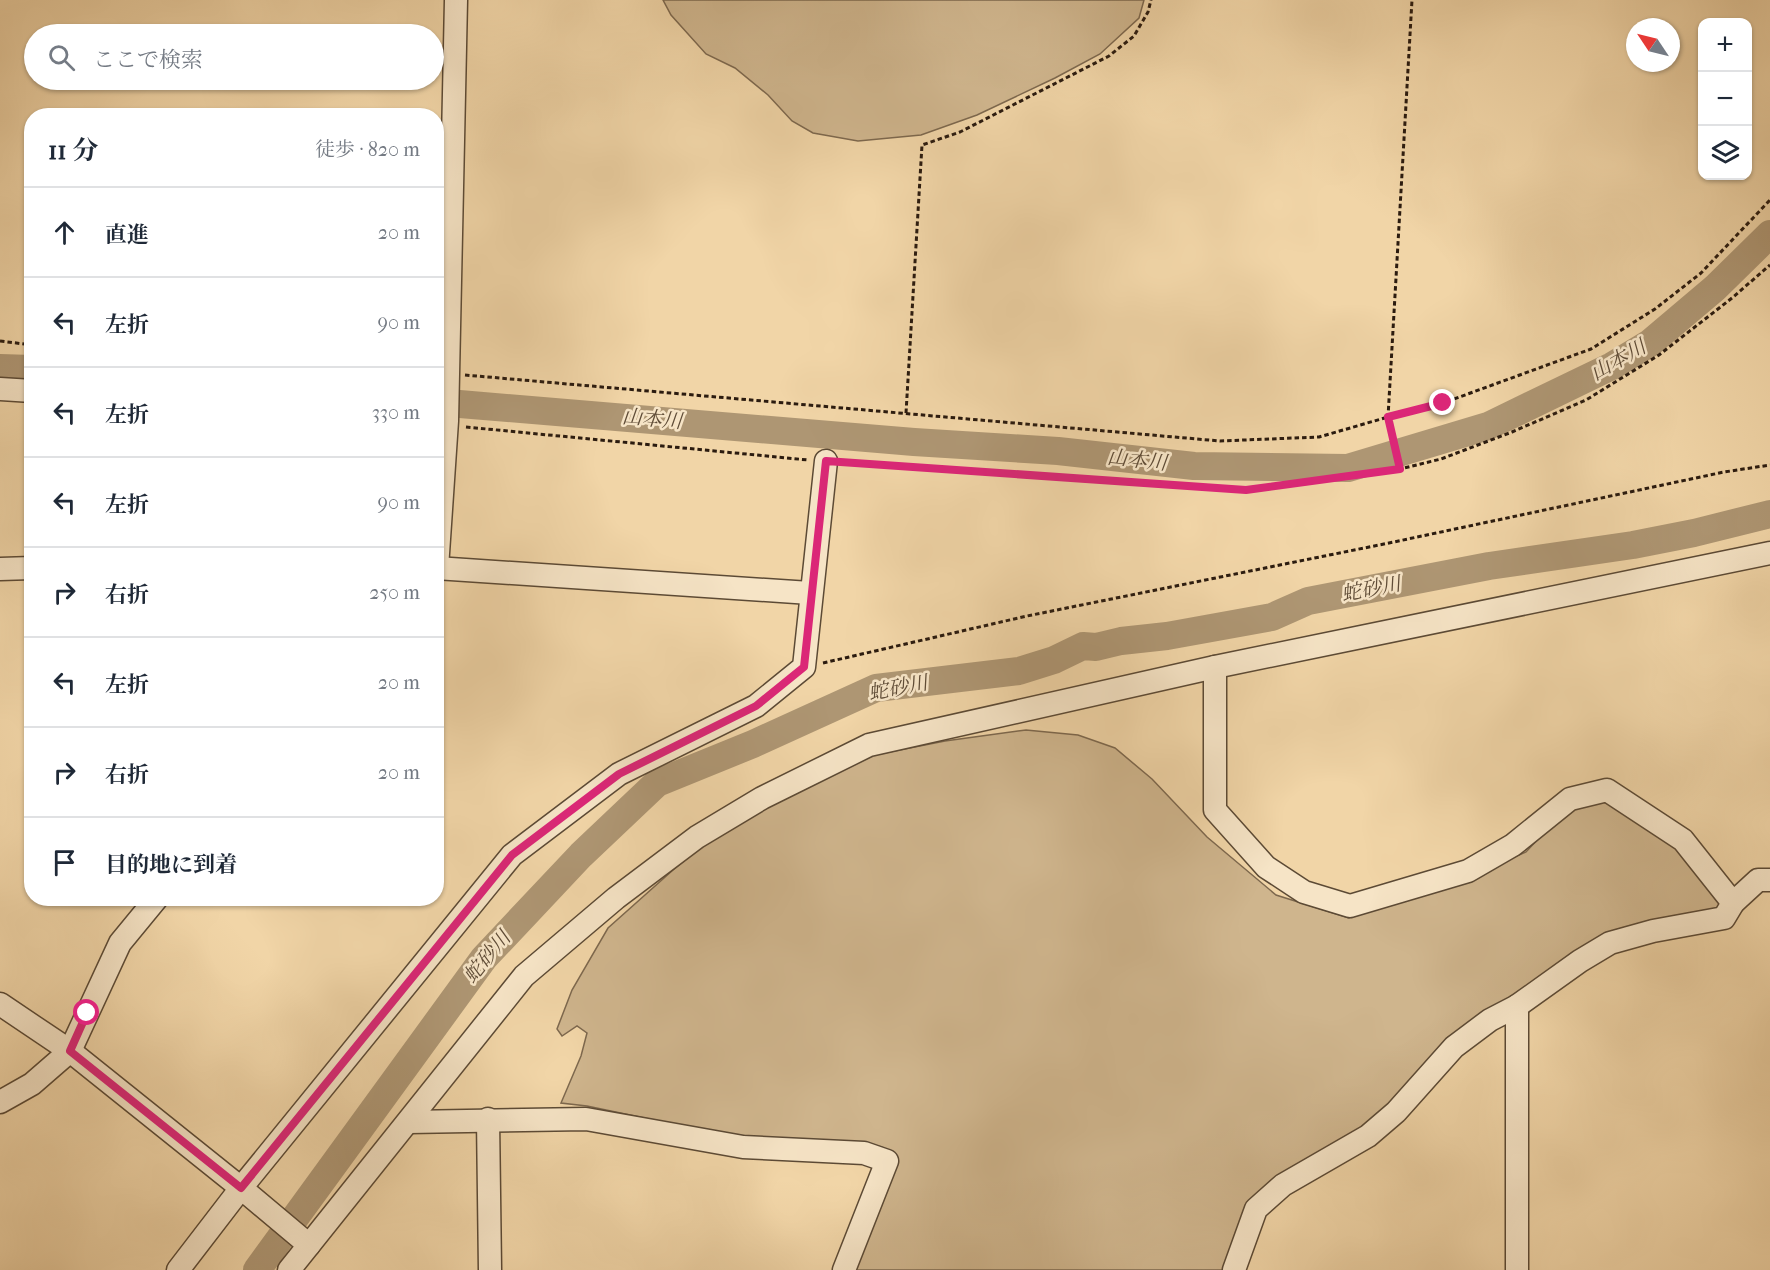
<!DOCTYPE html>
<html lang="ja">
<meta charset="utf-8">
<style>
body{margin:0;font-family:"IM FELL French Canon","Noto Serif JP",serif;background:#f2f2f3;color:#1f2937}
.controls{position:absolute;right:18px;top:18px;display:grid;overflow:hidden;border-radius:12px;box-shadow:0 2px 4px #0004}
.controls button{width:54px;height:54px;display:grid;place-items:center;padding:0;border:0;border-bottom:2px solid #e0e1e3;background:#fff;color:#1f2937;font:30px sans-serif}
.compass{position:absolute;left:1626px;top:18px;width:54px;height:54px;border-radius:50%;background:#fff;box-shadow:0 2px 4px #0004;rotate:305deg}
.stop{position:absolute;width:18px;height:18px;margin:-14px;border:4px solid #db2777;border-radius:50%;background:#fff}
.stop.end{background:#db2777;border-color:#fff;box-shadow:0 2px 6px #0008}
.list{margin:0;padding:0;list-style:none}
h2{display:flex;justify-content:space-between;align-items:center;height:78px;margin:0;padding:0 24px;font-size:26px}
h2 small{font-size:20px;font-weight:400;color:#747a83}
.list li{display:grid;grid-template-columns:39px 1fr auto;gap:18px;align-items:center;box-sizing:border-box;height:90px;padding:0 24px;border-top:2px solid #e0e1e3}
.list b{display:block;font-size:22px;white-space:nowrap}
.list em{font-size:20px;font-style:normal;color:#747a83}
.icon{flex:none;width:33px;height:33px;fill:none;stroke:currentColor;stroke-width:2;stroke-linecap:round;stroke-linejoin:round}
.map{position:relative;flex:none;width:1770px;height:1270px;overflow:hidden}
.search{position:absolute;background:#fff;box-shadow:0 2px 4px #0004;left:24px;top:24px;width:420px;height:66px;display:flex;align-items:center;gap:15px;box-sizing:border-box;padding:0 21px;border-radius:33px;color:#747a83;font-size:22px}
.panel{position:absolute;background:#fff;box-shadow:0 2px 4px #0004;left:24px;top:108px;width:420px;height:798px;border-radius:24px}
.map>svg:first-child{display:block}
.green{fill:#cfb58d;stroke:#7d684e;stroke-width:1.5}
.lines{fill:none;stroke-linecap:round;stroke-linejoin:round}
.river{stroke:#ae9673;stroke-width:28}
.minor-casing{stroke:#5c4a35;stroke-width:25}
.path{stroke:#2b1b0f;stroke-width:3;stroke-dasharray:4.5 3;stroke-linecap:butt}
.minor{stroke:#f6e4c6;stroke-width:22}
.route{stroke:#db2777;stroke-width:8}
.labels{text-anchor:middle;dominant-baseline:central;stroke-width:5;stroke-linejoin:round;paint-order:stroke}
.water-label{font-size:20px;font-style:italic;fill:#5f4c37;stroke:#f6e4c6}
</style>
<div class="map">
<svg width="1770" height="1270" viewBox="0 0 1770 1270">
<rect width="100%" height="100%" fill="#f1d5a7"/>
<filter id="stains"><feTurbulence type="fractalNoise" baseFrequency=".00333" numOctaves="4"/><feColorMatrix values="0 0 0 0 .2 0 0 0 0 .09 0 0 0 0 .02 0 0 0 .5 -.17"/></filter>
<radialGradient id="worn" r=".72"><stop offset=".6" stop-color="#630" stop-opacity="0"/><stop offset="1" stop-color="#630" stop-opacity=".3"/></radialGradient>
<g class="green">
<path d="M663,0H1144L1139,18L1100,54L1055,78L977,115L921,135L858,141L813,133L792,121L768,95L735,68L706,54L671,15Z"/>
<path d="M1026,730L1078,735L1115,748L1152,779L1207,837L1276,895L1349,918L1384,900L1467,878L1526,852L1572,803L1598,798L1675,842L1724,907L1632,943L1501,1007L1448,1037L1413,1080L1359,1132L1278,1179L1226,1270H853L888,1176L882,1147L861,1142L745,1139L587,1106L561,1103L581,1056L587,1033L577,1026L562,1036L557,1029L572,990L608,928L673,870L764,795L859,758L945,741Z"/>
</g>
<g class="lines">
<g class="river">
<path d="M0,368L32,369"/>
<path d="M436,402L914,442L1058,451L1194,466L1348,468L1488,426L1612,366L1650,343L1715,288L1770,234"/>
<path d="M257,1270L484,958L581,855L657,783L753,744L876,688L1019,671L1054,660L1083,646L1096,647L1121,641L1167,636L1272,617L1308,601L1489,566L1633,545L1694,533L1770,514"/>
</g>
<defs>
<g id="minor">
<path d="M0,389L32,391"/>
<path d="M436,568L810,593"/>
<path d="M437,568L447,421L456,0"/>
<path d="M0,569L32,568"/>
<path d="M1215,667V810L1266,867L1304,892L1350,906L1468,871L1513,845L1570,799L1607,790L1683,840L1733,903"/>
<path d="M0,1004L70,1051L241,1188L309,1245"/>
<path d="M0,1102L32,1084L70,1051L120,943L157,898"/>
<path d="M488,1119L490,1270"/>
<path d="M409,1122L586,1119L743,1147L864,1153L887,1161L844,1270"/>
<path d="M178,1270L241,1188L512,855L619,774L756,706L804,667L826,461"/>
<path d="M289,1270L524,976L616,898L697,837L762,798L869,745L1215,667L1770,553"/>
<path d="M1234,1270L1256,1209L1283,1185L1368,1136L1396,1112L1454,1047L1490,1020L1517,1006L1580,961L1610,943L1653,931L1724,918L1733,903L1758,880H1770"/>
<path d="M1517,1270V1006"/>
</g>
</defs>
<use href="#minor" class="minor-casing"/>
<g class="path">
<path d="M0,341L32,345"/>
<path d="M465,375L1220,441L1319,437L1388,417L1443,403L1591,349L1655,309L1701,273L1770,200"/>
<path d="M906,413L922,145L960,132L1109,56L1134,36L1148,12L1151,0"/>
<path d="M466,427L808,460"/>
<path d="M845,463L1246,490L1400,469L1441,459L1512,432L1586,400L1659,355L1732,298L1770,265"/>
<path d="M1400,469L1388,417L1412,0"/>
<path d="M823,663L1027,616L1389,543L1724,472L1770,465"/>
</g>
<use href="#minor" class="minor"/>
</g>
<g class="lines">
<path class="route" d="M87,1013L70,1051L241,1188L512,855L619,774L756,706L804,667L826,461L1246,490L1400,469L1388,417L1443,403"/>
</g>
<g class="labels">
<g class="water-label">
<text transform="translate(1618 360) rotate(-30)">山本川</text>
<text transform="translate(652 419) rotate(5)">山本川</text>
<text transform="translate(1137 460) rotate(6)">山本川</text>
<text transform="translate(1371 589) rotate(-11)">蛇砂川</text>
<text transform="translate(898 688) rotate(-11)">蛇砂川</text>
<text transform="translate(487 957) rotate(-50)">蛇砂川</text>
</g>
</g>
<rect width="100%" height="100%" filter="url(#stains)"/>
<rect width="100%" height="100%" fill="url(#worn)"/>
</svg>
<div class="controls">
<button>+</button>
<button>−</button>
<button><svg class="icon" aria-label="layers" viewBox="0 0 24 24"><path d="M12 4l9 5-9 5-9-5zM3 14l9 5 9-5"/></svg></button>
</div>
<svg class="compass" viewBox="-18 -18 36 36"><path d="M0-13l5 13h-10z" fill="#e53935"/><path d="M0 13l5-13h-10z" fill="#747a83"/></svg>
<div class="stop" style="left:87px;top:1013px"></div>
<div class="stop end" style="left:1443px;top:403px"></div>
<div class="search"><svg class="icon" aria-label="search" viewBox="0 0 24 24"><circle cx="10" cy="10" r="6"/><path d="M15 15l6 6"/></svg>ここで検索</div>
<section class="panel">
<h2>11 分<small>徒歩 · 820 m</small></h2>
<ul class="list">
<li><svg class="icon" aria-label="ahead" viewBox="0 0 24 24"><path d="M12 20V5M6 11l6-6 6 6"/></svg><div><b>直進</b></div><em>20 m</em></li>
<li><svg class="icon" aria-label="left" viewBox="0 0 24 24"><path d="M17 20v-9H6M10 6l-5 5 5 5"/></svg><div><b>左折</b></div><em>90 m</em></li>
<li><svg class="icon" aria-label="left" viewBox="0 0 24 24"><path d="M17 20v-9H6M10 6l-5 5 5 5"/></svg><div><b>左折</b></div><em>330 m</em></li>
<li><svg class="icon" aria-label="left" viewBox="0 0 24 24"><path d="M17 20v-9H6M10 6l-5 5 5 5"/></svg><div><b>左折</b></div><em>90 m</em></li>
<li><svg class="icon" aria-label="right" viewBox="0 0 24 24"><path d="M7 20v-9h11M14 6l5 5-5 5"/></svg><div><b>右折</b></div><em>250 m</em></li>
<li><svg class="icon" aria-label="left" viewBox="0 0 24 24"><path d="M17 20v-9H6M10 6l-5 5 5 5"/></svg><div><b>左折</b></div><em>20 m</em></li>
<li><svg class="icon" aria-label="right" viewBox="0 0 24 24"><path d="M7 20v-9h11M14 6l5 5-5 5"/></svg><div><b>右折</b></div><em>20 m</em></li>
<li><svg class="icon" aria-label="arrive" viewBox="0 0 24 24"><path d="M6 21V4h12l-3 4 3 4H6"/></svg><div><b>目的地に到着</b></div></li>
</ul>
</section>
</div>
